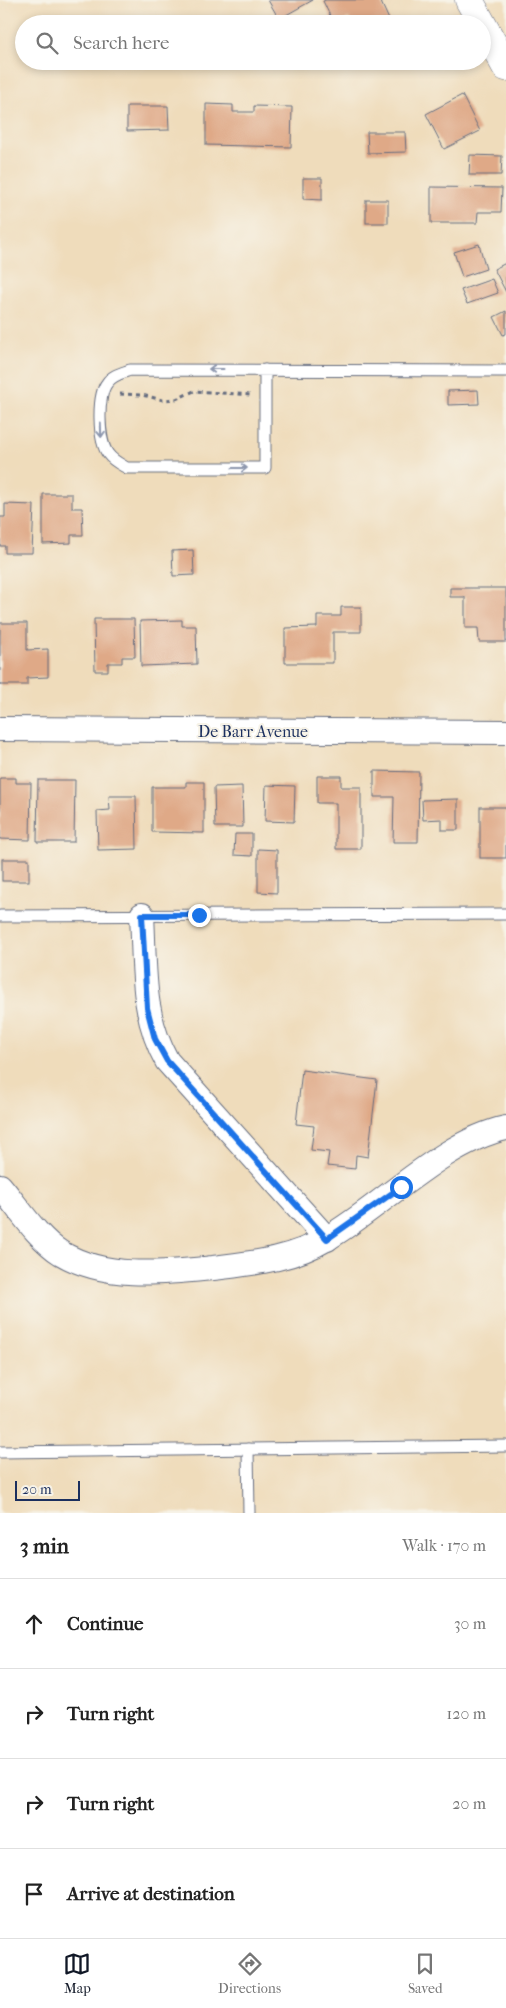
<!DOCTYPE html>
<meta charset="utf-8">
<style>
body{margin:0;font-family:"IM FELL French Canon",serif;background:#f2f2f2;color:#222}
.scale{position:absolute;left:15px;bottom:12px;width:65px;box-sizing:border-box;padding-left:5px;border:2px solid #1b2f5e;border-top:0;font-size:14px;line-height:18px;white-space:nowrap;color:#1b2f5e;-webkit-text-stroke:4px #f7f3e8;paint-order:stroke}
.stop{position:absolute;width:15px;height:15px;margin:-11px;border:4px solid #1a73e8;border-radius:50%;background:#fff}
.stop.end{background:#1a73e8;border-color:#fff;box-shadow:0 1px 5px #0008}
.list{margin:0;padding:0;list-style:none}
h2{display:flex;justify-content:space-between;align-items:center;height:65px;margin:0;padding:0 20px;font-size:21px}
h2 small{font-size:16px;font-weight:400;color:#767676}
.list li{display:grid;grid-template-columns:32px 1fr auto;gap:15px;align-items:center;box-sizing:border-box;height:90px;padding:0 20px;border-top:1px solid #e0e0e0}
.list b{display:block;font-size:19px;white-space:nowrap}
.list em{font-size:16px;font-style:normal;color:#767676}
.icon{flex:none;width:28px;height:28px;fill:none;stroke:currentColor;stroke-width:2;stroke-linecap:round;stroke-linejoin:round}
.map{position:relative;flex:none;width:506px;height:1513px;overflow:hidden}
.search{position:absolute;background:#fff;box-shadow:0 2px 8px #0003;left:15px;right:15px;top:15px;height:55px;display:flex;align-items:center;gap:12px;box-sizing:border-box;padding:0 18px;border-radius:28px;color:#767676;font-size:19px}
.sheet{height:425px;background:#fff}
nav{display:flex;justify-content:space-around;align-items:center;box-sizing:border-box;height:70px;border-top:1px solid #e0e0e0;background:#fff;font-size:14px;color:#767676}
nav a{display:grid;justify-items:center;gap:2px}
nav .on{color:#111827}
.map>svg:first-child{display:block}
.building{fill:#dfa987}
.lines{fill:none;stroke-linecap:round;stroke-linejoin:round}
.service-casing{stroke:#656c7f;stroke-width:13}
.minor-casing{stroke:#656c7f;stroke-width:26}
.tertiary-casing{stroke:#656c7f;stroke-width:29}
.path{stroke:#656c7f;stroke-width:3;stroke-dasharray:4 4;stroke-linecap:butt}
.service{stroke:#fff;stroke-width:11}
.minor{stroke:#fff;stroke-width:24}
.tertiary{stroke:#fff;stroke-width:28}
.oneway{stroke:#8d97ae}
.route{stroke:#1a73e8;stroke-width:6}
.labels{text-anchor:middle;dominant-baseline:central;stroke-width:4;stroke-linejoin:round;paint-order:stroke}
.street-label{font-size:16px;fill:#1b2f5e;stroke:#f7f3e8}
</style>
<div class="map">
<svg width="506" height="1513" viewBox="0 0 506 1513">
<rect width="100%" height="100%" fill="#f7f3e8"/>
<filter id="ink" filterUnits="userSpaceOnUse"><feTurbulence type="fractalNoise" baseFrequency=".02" numOctaves="2"/><feDisplacementMap in="SourceGraphic" scale="10" xChannelSelector="R" yChannelSelector="G"/><feConvolveMatrix kernelMatrix="1 2 1 2 8 2 1 2 1" color-interpolation-filters="sRGB"/></filter>
<filter id="wash" filterUnits="userSpaceOnUse"><feTurbulence type="fractalNoise" baseFrequency=".0096" numOctaves="4" result="noise"/><feDisplacementMap in="SourceGraphic" scale="20" xChannelSelector="R" yChannelSelector="G"/><feGaussianBlur stdDeviation="1.12" result="paint"/><feColorMatrix in="noise" values="0 0 0 0 0 0 0 0 0 0 0 0 0 0 0 0 0 1.4 0 .05"/><feComposite in="paint" operator="in"/></filter>
<g filter="url(#wash)">
<rect width="100%" height="100%" fill="#efdcbb"/>
<g id="blocks">
<g class="building">
<path d="M268,0H313L279,19Z"/>
<path d="M326,0H380L391,24H352L349,18L334,24L323,1Z"/>
<path d="M462,95L480,131L444,149L426,114Z"/>
<path d="M206,104L233,105V112H254V106L292,107L291,147L206,145Z"/>
<path d="M127,106H168L169,130L127,131Z"/>
<path d="M367,132H405L406,152L368,153Z"/>
<path d="M470,155L502,156L501,175H469Z"/>
<path d="M303,178H322V200L303,199Z"/>
<path d="M431,187L502,188L501,212H478L477,223H431Z"/>
<rect x="366" y="200" width="22" height="23"/>
<path d="M479,244L486,269L462,277L454,252Z"/>
<path d="M506,263V292L494,269Z"/>
<path d="M492,279L498,293L467,304L461,290Z"/>
<path d="M506,311V334L503,335L494,317Z"/>
<path d="M478,390L479,404L448,405V391Z"/>
<path d="M43,494H72V508H82L83,535H71V543L43,544Z"/>
<path d="M5,504L34,505L32,553H5V546H0V517H5Z"/>
<path d="M193,550L194,575L173,576L172,551Z"/>
<path d="M450,588H506V642H479L478,628H465V597H450Z"/>
<path d="M341,607H361V632H333V663H285V628L317,627V616H341Z"/>
<path d="M94,619H134L135,657H122V663H108V671H95Z"/>
<path d="M182,620V626H196L197,664L141,666L140,621Z"/>
<path d="M0,623H27V650L48,649V677L27,678V685H0Z"/>
<path d="M374,771L419,772L418,842H393L394,797H374Z"/>
<path d="M317,776H341V787H361V849H336V803H317Z"/>
<path d="M0,778H16V783H31L30,840L0,839Z"/>
<path d="M38,780H75L74,842H37Z"/>
<path d="M186,782H204V833L152,832V787H186Z"/>
<path d="M266,785L295,786L294,822L265,821Z"/>
<path d="M242,786L243,827H215L214,787Z"/>
<path d="M109,796H136L137,849L98,850L97,811L110,810Z"/>
<path d="M458,799V830H442V819L423,820L422,800Z"/>
<rect x="480" y="807" width="26" height="51"/>
<path d="M235,834H252V856L234,855Z"/>
<path d="M258,849L277,850V893L258,892Z"/>
<rect x="2" y="859" width="27" height="22"/>
<path d="M302,1070L377,1080L368,1157L356,1155L355,1169L327,1166L329,1152L311,1150L314,1126L296,1124Z"/>
</g>
</g>
</g>
<g filter="url(#ink)">
<use href="#blocks" fill-opacity="0" stroke="#656c7f" stroke-width="1"/>
<g class="lines">
<defs>
<g id="service">
<path d="M265,370V468H127C120,464 113,461 108,454C98,441 97,395 107,383C112,375 122,373 130,370L506,371"/>
<path d="M0,916L506,914"/>
<path d="M248,1449L249,1513"/>
<path d="M0,1452L506,1446"/>
</g>
<g id="minor">
<path d="M0,729L506,732"/>
<path d="M142,915C145,968 141,1014 167,1061L327,1239"/>
<path d="M0,1186C18,1207 37,1238 61,1253C107,1280 163,1273 213,1268C253,1263 291,1260 326,1239C383,1206 442,1142 506,1128"/>
</g>
<path id="tertiary" d="M469,0L506,67"/>
</defs>
<use href="#service" class="service-casing"/>
<use href="#minor" class="minor-casing"/>
<use href="#tertiary" class="tertiary-casing"/>
<path class="path" d="M120,394L142,395L163,400L176,399L194,391L251,395"/>
<use href="#service" class="service"/>
<use href="#minor" class="minor"/>
<use href="#tertiary" class="tertiary"/>
</g>
<defs><path id="oneway-shaft" d="M-6 0H5M1.5-3L5.5 0L1.5 3" fill="none" stroke-width="1.6" stroke-linecap="round" stroke-linejoin="round" transform="scale(1.25)"/></defs>
<g class="oneway">
<use href="#oneway-shaft" transform="translate(216 369) rotate(-180)"/>
<use href="#oneway-shaft" transform="translate(101 430) rotate(88)"/>
<use href="#oneway-shaft" transform="translate(240 468)"/>
</g>
</g>
<g class="lines" filter="url(#ink)">
<path class="route" d="M199,915H142L147,1008L155,1039L167,1061L327,1239L401,1187"/>
</g>
<g class="labels">
<g class="street-label">
<text x="253" y="731">De Barr Avenue</text>
</g>
</g>
</svg>
<div class="scale">20 m</div>
<div class="stop" style="left:401px;top:1187px"></div>
<div class="stop end" style="left:199px;top:915px"></div>
<div class="search"><svg class="icon" aria-label="search" viewBox="0 0 24 24"><circle cx="10" cy="10" r="6"/><path d="M15 15l6 6"/></svg>Search here</div>
</div>
<section class="sheet">
<h2>3 min<small>Walk · 170 m</small></h2>
<ul class="list">
<li><svg class="icon" aria-label="ahead" viewBox="0 0 24 24"><path d="M12 20V5M6 11l6-6 6 6"/></svg><div><b>Continue</b></div><em>30 m</em></li>
<li><svg class="icon" aria-label="right" viewBox="0 0 24 24"><path d="M7 20v-9h11M14 6l5 5-5 5"/></svg><div><b>Turn right</b></div><em>120 m</em></li>
<li><svg class="icon" aria-label="right" viewBox="0 0 24 24"><path d="M7 20v-9h11M14 6l5 5-5 5"/></svg><div><b>Turn right</b></div><em>20 m</em></li>
<li><svg class="icon" aria-label="arrive" viewBox="0 0 24 24"><path d="M6 21V4h12l-3 4 3 4H6"/></svg><div><b>Arrive at destination</b></div></li>
</ul>
</section>
<nav>
<a class="on"><svg class="icon" aria-label="map" viewBox="0 0 24 24"><path d="M3 6l6-2 6 2 6-2v14l-6 2-6-2-6 2zM9 4v14M15 6v14"/></svg>Map</a>
<a><svg class="icon" aria-label="directions" viewBox="0 0 24 24"><path d="M12 3l9 9-9 9-9-9zM9 14v-3h6M13 9l2 2-2 2"/></svg>Directions</a>
<a><svg class="icon" aria-label="saved" viewBox="0 0 24 24"><path d="M7 4h10v16l-5-4-5 4z"/></svg>Saved</a>
</nav>
